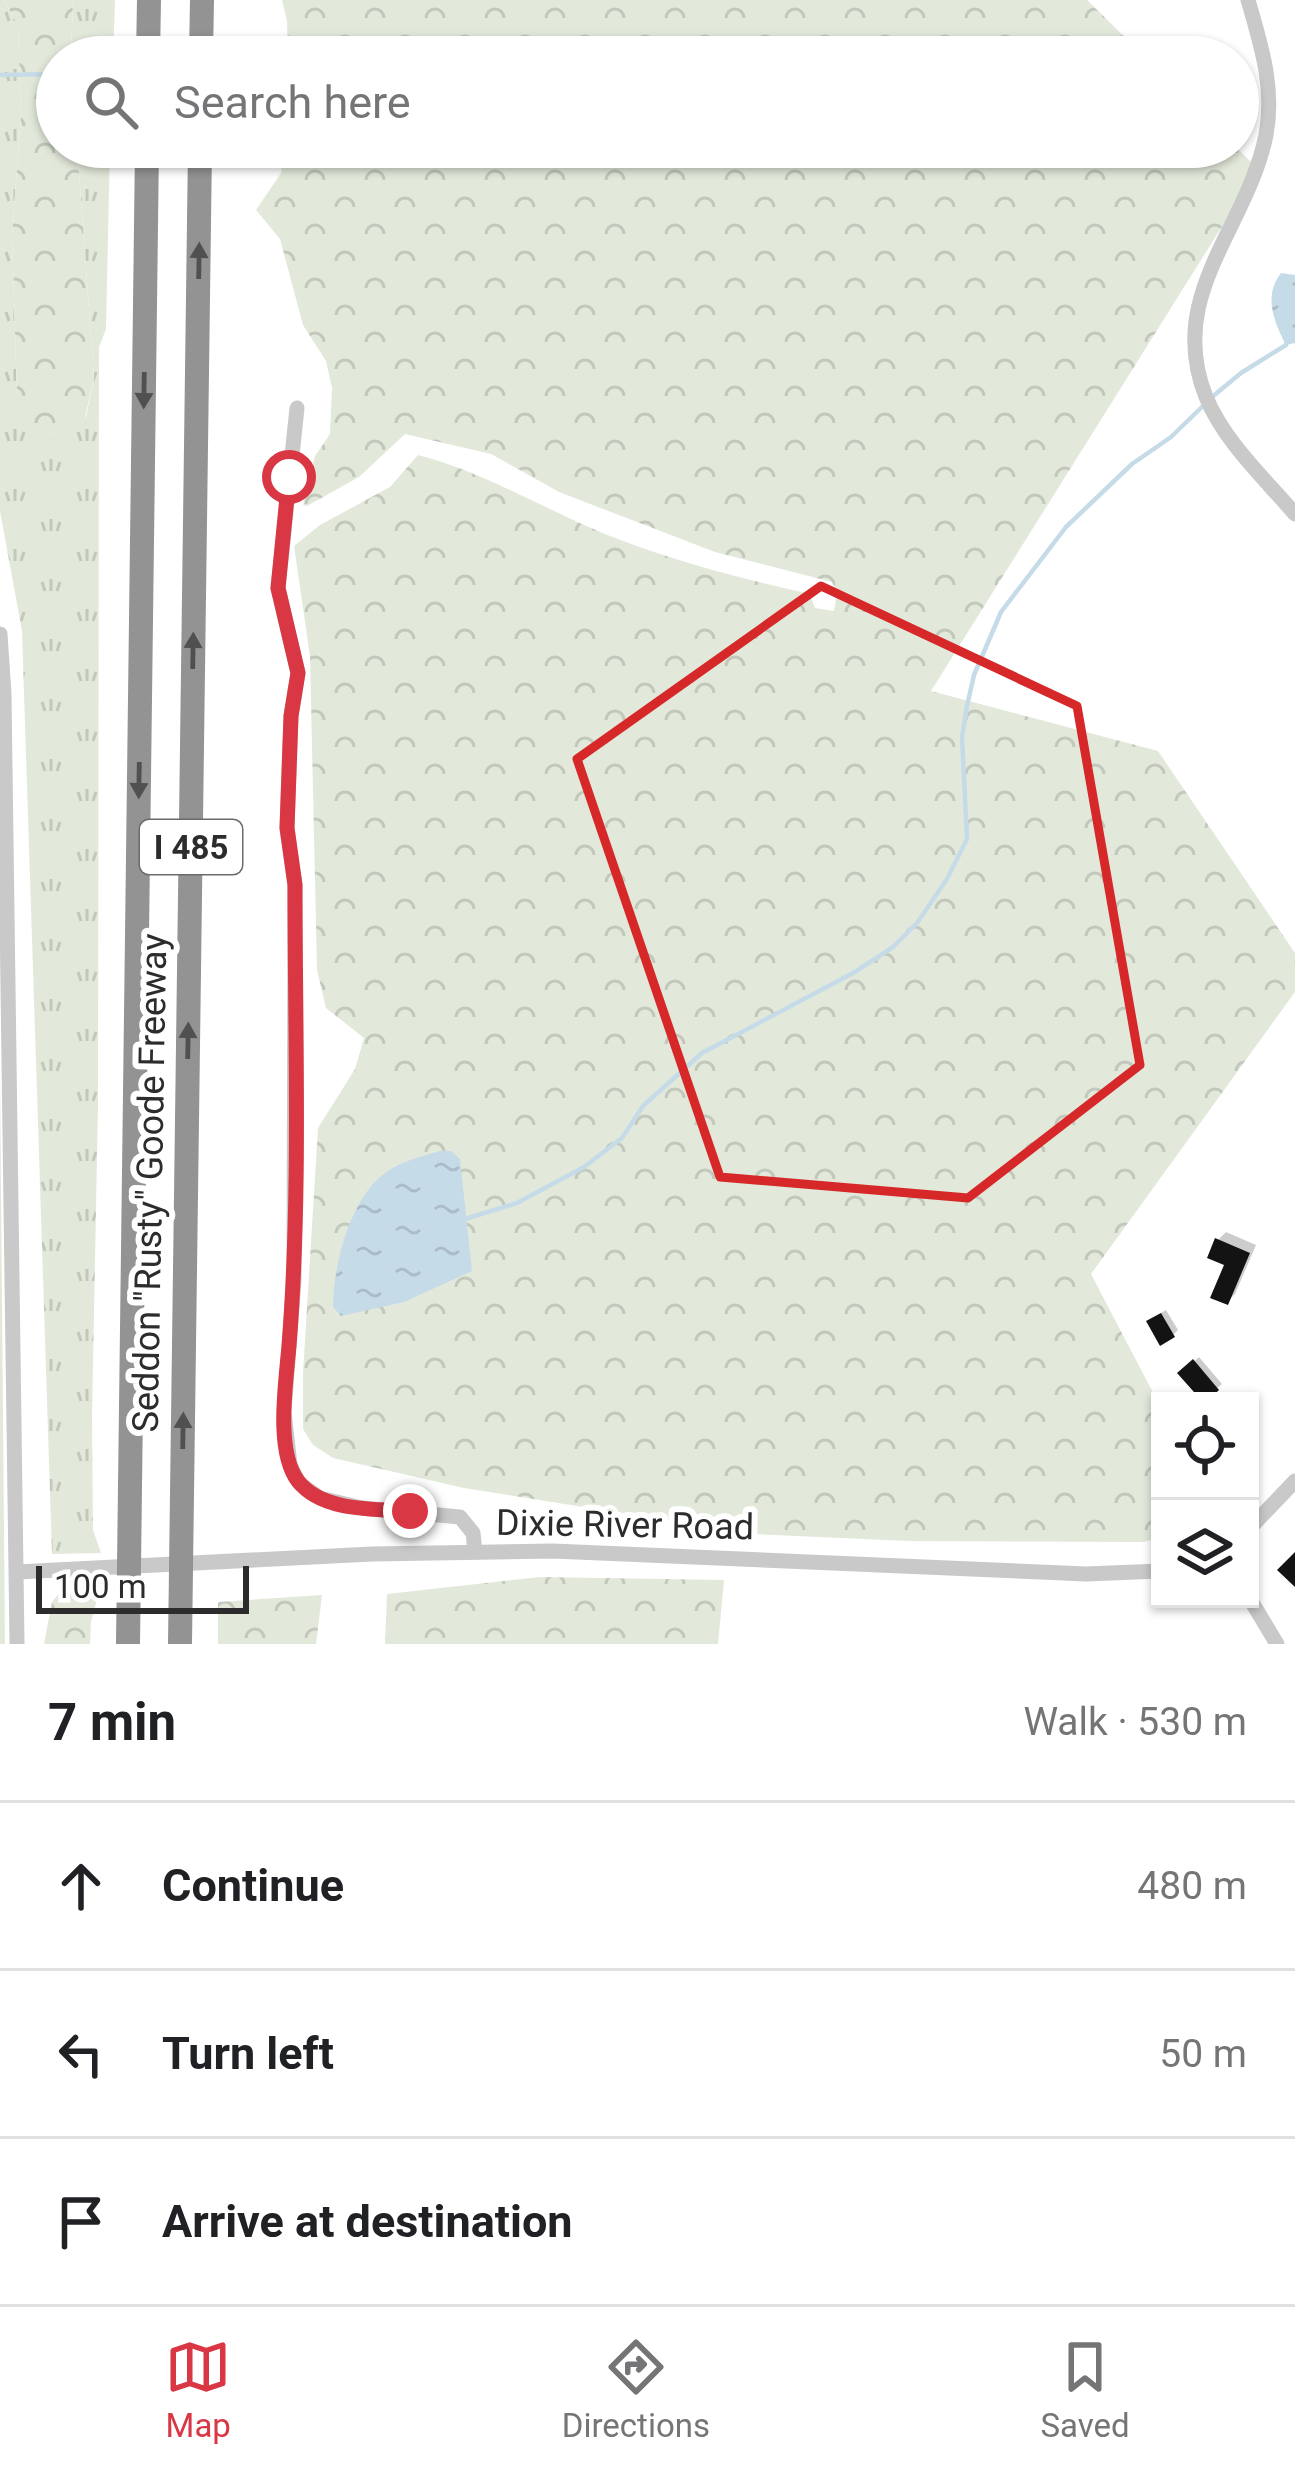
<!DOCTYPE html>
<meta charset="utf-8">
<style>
body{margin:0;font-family:Roboto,sans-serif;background:#f2f2f2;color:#202124}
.controls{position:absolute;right:36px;bottom:36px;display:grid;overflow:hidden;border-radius:0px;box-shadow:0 3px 9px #0004}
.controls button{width:108px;height:108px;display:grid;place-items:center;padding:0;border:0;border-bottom:3px solid #e0e0e0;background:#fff;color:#202124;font:60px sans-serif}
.scale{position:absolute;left:36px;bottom:30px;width:213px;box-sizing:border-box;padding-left:12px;border:6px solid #2c2c2c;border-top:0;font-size:33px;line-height:42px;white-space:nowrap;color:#2c2c2c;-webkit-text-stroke:9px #fff;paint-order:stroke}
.stop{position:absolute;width:36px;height:36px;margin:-27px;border:9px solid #d93744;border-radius:50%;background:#fff}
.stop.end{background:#d93744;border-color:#fff;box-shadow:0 3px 12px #0008}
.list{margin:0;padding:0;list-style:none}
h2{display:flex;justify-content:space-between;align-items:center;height:156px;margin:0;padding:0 48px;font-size:51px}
h2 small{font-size:39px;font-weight:400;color:#757577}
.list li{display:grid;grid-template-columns:78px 1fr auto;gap:36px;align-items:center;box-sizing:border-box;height:168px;padding:0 48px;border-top:3px solid #e0e0e0}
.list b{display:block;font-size:45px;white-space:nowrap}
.list em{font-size:39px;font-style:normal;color:#757577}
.icon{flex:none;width:66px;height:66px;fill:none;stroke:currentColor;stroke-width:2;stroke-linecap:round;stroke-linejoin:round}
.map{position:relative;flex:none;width:1295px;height:1644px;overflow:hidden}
.search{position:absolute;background:#fff;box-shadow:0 3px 9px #0004;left:36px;right:36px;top:36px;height:132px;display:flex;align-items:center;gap:30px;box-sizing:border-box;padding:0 42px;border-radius:66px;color:#757577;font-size:45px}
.sheet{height:660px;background:#fff}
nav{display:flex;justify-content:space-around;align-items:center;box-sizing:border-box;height:168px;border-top:3px solid #e0e0e0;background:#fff;font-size:33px;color:#757577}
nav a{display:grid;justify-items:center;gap:6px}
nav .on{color:#d93744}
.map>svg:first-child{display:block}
.grass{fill:url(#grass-tufts)}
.forest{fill:url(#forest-crowns)}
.water{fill:url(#water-ripples)}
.shadow{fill:#0003}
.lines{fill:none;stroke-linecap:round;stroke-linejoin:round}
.stream{stroke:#c6dbe8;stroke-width:4.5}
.building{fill:#131313}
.minor{stroke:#c9c9c9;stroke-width:15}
.highway{stroke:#939393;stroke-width:24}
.oneway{fill:#505050}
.route{stroke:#d93744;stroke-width:15}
.marked{fill:none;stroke:#d62828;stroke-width:9;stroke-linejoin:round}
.labels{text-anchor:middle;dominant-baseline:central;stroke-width:12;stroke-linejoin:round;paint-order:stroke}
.shield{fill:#fff;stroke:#6b6b6b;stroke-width:3}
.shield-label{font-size:33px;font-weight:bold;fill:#2c2c2c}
.street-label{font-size:36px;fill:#2c2c2c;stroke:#fff}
</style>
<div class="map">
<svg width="1295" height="1644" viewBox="0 0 1295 1644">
<defs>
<pattern id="grass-tufts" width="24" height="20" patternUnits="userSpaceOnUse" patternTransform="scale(3)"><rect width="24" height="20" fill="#e2e9da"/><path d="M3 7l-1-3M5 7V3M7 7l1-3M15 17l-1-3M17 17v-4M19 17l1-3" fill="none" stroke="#c2c8bb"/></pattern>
<pattern id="forest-crowns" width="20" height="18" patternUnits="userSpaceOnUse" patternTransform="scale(3)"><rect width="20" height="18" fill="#e2e9da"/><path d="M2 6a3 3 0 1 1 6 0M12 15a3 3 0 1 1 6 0" fill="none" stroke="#c2c8bb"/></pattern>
<pattern id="water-ripples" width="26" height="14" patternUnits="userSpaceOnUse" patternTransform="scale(3)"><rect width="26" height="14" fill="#c6dbe8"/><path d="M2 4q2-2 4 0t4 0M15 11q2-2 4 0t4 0" fill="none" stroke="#aabcc7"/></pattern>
</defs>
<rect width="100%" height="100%" fill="#fff"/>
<g class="grass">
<path d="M0,0H4L18,25L21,115L12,235L17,395L49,434L86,417L94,377L77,147H110L106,329L99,347L98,1106L92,1415L93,1530L101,1553L52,1554L22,631L0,511Z"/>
<path d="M73,0H115L113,57H71Z"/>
<path d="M0,1072L5,1644H0Z"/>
</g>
<g class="forest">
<path d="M4,0H73L71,57H57V147H77L94,377L85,418L49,434L27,421L17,395L12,235L21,115L18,25Z"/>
<path d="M282,0H1087L1145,57H288L287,21Z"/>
<path d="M284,147H1236L1258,169L931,691L1158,751L1295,953V992L1091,1274L1160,1406V1538L1143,1542L909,1541L752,1534L464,1488L333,1458L313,1445L303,1429V1373L318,1128L355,1069L364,1038L326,1008L317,970L310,656L294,546L320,525L390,487L418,455C484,472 542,508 605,534C672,561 740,578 810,594L815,608L834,611L837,593L832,582L715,552L559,492L491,454L405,434L359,477L307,506L303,505L315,456L330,434L332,388L326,361L303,325L280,239L256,210L281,173Z"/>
<path d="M103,1577L91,1622L90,1644H44L52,1602L71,1579Z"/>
<path d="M540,1577L724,1580L718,1644H385L387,1594Z"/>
<path d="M322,1595L316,1644H218V1602Z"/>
</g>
<g class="water">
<path d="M1281,273L1295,275V343L1286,345C1274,322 1263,296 1281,273Z"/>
<path d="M440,1151H451L460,1159L472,1271L404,1302L341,1316L333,1307C333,1267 349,1204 380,1177C397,1162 419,1157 440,1151Z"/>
</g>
<g class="shadow">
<path d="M1226,1232L1256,1245L1235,1294L1227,1302L1228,1264L1218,1240Z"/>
<path d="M1166,1310L1178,1330L1173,1335L1154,1317Z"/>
<path d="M1199,1357L1222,1384L1204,1399L1181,1373Z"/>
</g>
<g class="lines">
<g class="stream">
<path d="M0,75L57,74"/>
<path d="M1212,397L1241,373L1286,345L1287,339"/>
<path d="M462,1220L517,1203L584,1167L622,1138L643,1106L702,1053L855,972L893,947L917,923L947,879L967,839L962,737L967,706L974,675L1001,612L1066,527L1132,464L1171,437L1204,405"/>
</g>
</g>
<g class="building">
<path d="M1215,1238L1250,1253L1228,1305L1210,1298L1224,1265L1207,1258Z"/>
<path d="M1161,1313L1175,1337L1160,1346L1146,1321Z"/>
<path d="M1193,1359L1219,1390L1207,1401H1202L1177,1373Z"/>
<path d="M1295,1552V1587L1277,1570Z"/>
</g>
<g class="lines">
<g class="minor">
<path d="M1248,0C1261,45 1275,88 1266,135C1247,229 1165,295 1206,397C1224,441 1264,478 1295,514"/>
<path d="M297,408L278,588L298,673L291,716L287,828L295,885L294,1280L284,1412L290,1465L299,1483L320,1498L362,1508L460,1517L473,1533L475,1552"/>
<path d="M0,634L4,694L17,1644"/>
<path d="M1250,1528L1295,1481"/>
<path d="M17,1572L372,1554L553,1551L1086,1574L1160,1571"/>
<path d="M1250,1599L1277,1644"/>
</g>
<g class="highway">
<path d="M148,57L149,0"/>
<path d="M201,57L202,0"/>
<path d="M128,1644L147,147"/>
<path d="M180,1644L200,147"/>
</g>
</g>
<defs><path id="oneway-solid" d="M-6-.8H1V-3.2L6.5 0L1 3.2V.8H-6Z" transform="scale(3)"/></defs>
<g class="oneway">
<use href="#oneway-solid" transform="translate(199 261) rotate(-89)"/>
<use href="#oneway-solid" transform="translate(144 390) rotate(91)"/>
<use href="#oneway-solid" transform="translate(193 651) rotate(-89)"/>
<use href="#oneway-solid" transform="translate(139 780) rotate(91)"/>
<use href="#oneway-solid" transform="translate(188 1041) rotate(-89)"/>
<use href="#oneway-solid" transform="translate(183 1431) rotate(-89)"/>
</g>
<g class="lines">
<path class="route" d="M289,477L278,588L298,673L291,716L287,828L295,885C295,1038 301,1193 289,1346C286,1382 275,1451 298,1481C322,1512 375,1509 410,1511"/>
</g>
<path class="marked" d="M821,586L1077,706L1140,1065L968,1198L720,1177L577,759Z"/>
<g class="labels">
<rect class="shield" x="140" y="820" width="102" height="54" rx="9"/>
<g class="shield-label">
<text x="191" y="847">I 485</text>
</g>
<g class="street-label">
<text transform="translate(150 1183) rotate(-89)">Seddon "Rusty" Goode Freeway</text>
<text transform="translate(625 1525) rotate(1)">Dixie River Road</text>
</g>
</g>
</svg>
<div class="controls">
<button><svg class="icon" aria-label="locate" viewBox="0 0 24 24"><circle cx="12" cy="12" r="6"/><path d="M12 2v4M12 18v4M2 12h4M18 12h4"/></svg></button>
<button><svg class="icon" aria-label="layers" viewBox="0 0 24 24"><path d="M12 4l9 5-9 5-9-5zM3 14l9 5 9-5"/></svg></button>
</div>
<div class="scale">100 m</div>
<div class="stop" style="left:289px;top:477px"></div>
<div class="stop end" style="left:410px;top:1511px"></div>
<div class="search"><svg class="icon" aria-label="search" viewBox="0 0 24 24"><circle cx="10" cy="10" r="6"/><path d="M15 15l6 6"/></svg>Search here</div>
</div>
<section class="sheet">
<h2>7 min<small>Walk · 530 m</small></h2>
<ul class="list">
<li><svg class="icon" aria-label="ahead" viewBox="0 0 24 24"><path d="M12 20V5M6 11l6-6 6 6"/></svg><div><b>Continue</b></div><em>480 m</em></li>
<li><svg class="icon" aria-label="left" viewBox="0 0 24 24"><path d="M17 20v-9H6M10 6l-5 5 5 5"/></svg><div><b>Turn left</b></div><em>50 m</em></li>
<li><svg class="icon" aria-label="arrive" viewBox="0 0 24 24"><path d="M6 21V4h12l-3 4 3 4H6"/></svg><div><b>Arrive at destination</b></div></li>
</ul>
</section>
<nav>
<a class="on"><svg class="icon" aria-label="map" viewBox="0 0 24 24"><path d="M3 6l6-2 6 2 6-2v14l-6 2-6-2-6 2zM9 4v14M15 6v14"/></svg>Map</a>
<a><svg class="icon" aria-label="directions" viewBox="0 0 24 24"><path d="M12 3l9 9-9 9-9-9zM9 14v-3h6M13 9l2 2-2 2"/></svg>Directions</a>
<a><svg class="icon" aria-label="saved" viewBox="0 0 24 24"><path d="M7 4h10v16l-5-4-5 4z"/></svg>Saved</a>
</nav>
